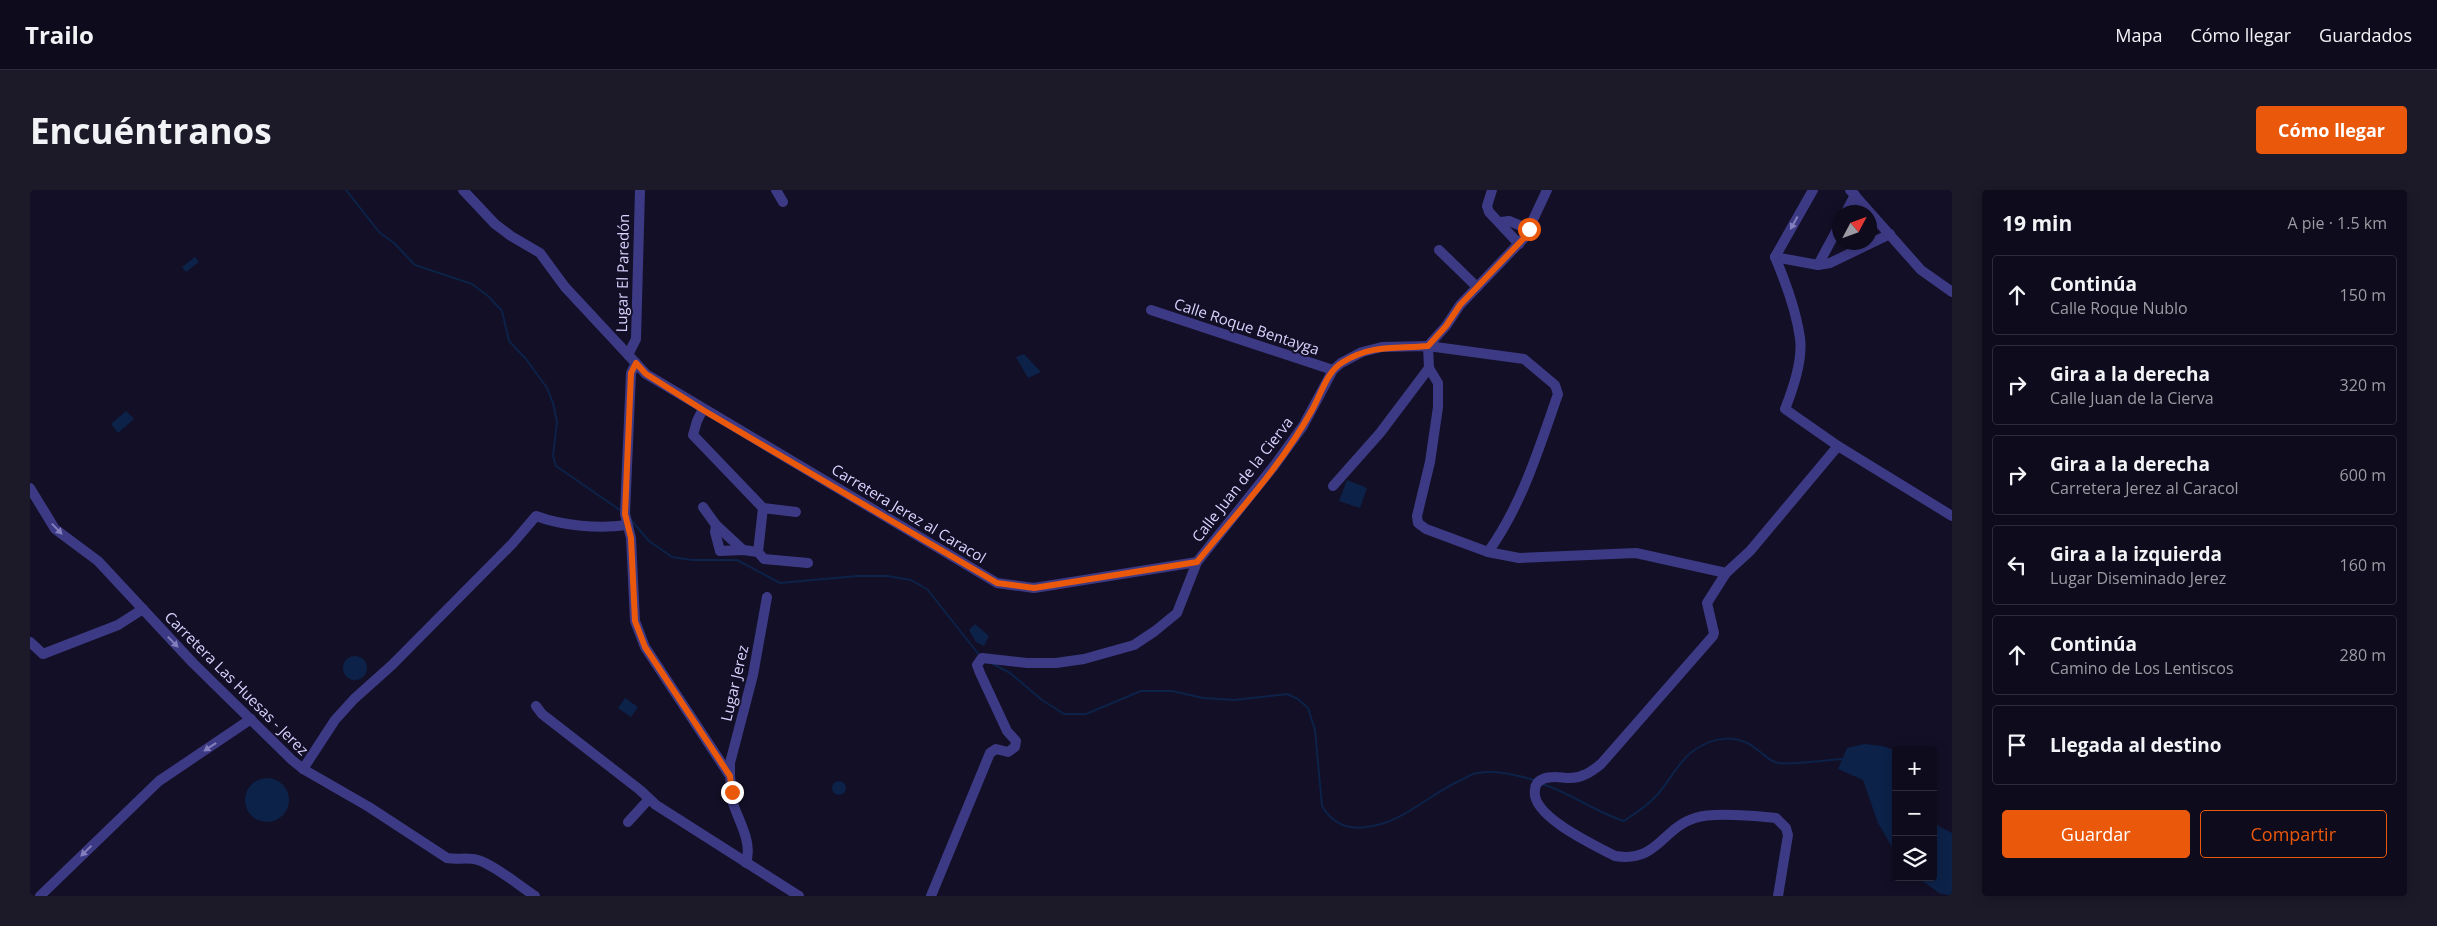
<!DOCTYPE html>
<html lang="es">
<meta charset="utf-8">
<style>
body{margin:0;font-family:"Open Sans",sans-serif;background:#1c1929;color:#f1f3f6}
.controls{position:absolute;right:15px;bottom:15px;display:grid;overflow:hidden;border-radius:5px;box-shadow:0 2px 12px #0003}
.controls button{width:45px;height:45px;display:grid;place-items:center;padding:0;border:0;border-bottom:1px solid #2e2b3b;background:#0e0b1c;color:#f1f3f6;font:25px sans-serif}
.compass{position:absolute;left:1802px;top:15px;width:45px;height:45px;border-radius:50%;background:#0e0b1c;box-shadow:0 2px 12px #0003;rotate:49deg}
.stop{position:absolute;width:15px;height:15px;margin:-11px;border:4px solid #ea580c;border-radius:50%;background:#fff}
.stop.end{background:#ea580c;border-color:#fff;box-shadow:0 1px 5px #0008}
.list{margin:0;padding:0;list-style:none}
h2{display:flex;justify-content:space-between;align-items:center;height:65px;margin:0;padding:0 20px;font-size:21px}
h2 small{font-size:16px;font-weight:400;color:#9b9ba3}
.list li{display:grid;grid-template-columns:32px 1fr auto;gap:15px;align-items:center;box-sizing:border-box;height:80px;margin:0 10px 10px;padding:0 10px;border:1px solid #2e2b3b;border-radius:5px}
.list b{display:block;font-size:19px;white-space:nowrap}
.list p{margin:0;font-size:16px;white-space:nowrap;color:#9b9ba3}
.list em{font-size:16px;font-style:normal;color:#9b9ba3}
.actions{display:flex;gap:10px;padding:15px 20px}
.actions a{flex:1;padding:11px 0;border:1px solid #ea580c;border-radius:5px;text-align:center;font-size:18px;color:#ea580c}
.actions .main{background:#ea580c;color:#fff}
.icon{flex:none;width:28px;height:28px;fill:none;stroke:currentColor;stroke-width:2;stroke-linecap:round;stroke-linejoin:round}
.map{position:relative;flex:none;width:1922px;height:706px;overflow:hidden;border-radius:5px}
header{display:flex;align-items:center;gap:30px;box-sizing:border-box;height:70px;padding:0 25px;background:#0e0b1c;border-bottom:1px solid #2e2b3b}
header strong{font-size:24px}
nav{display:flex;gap:28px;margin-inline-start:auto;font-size:18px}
.intro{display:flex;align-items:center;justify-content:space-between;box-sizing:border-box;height:120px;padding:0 30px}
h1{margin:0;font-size:35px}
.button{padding:12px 22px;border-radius:5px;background:#ea580c;color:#fff;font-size:18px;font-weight:700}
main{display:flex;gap:30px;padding:0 30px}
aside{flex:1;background:#0e0b1c;border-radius:5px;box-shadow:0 2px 12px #0003}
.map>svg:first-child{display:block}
.water{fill:#0c2248}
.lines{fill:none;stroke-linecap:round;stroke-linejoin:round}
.stream{stroke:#0c2248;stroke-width:2}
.minor{stroke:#3d3a85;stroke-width:10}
.oneway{fill:#837fbc}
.route{stroke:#ea580c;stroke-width:6}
.labels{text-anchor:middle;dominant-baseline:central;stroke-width:4;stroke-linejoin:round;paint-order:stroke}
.street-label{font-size:15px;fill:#d9d4ff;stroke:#130f26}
</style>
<header>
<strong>Trailo</strong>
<nav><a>Mapa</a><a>Cómo llegar</a><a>Guardados</a></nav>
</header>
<div class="intro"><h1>Encuéntranos</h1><a class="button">Cómo llegar</a></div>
<main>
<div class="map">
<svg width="1922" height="706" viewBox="0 0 1922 706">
<rect width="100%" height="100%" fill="#130f26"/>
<g class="water">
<path d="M165,67L169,72L156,82L152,77Z"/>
<path d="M994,164L1011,182L998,188L986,167Z"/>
<path d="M96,221L104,229L88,243L81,234Z"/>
<path d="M1317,290L1337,298L1330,318L1309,311Z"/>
<path d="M945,434L959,446L954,456L946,452L939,440Z"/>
<circle cx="325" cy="478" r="12"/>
<path d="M595,508L608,517L601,527L588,518Z"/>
<path d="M1834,554L1853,556L1866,561V664L1848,633L1833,590L1808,579L1817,558Z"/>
<circle cx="237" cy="610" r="22"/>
<circle cx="809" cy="598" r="7"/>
<path d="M1903,633L1922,643V706L1909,703L1887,687H1903Z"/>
</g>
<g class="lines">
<g class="stream">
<path d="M316,0L349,42L364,53L385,75L442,94L458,106L472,121L479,151L496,169L517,198L523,213L527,232L523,266L526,276L590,320"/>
<path d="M601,330L619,351L642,367L662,370H707L750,393L827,386H857L881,390L897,399L950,466"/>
<path d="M963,474L980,483L1012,510L1034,524H1056L1111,501H1142L1173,508L1204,510L1257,504L1268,509L1278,518L1285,540L1292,616C1302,633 1316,640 1336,637C1373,633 1398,605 1431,590C1436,588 1442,583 1448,583C1467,580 1486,585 1504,590"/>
<path d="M1512,594C1541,603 1565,622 1594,631C1606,623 1617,616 1627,605C1640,591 1647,573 1663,561C1684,546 1708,543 1729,561C1736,566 1739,571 1748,573C1762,575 1797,570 1812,569"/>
</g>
<g class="minor">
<path d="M433,0L465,34L481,46L510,63L535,97L616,184L967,393L1004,398L1167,372"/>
<path d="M746,0L753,12"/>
<path d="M1462,0L1457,16L1459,22L1489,54"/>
<path d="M1517,0L1495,47L1430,115L1416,136L1398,156L1399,178L1408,193V217L1400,272L1387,326L1388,333L1396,339L1458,362L1489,368L1606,363L1696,383L1720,361L1808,256"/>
<path d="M1820,0L1891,80L1922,102"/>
<path d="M1816,22L1825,5"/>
<path d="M1471,32L1479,31L1499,39"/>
<path d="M1409,60L1447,97"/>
<path d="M1745,67C1756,93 1766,120 1770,148C1773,170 1763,199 1755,219L1808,256L1922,326"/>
<path d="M1745,67L1788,75L1800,73L1860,44"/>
<path d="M1745,67L1783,0"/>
<path d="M1788,75L1810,34"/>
<path d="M1121,120L1303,180"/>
<path d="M598,165L606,149L610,0"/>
<path d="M606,173L601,183L595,324L601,348L605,431L615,457L700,586C701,593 701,602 702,610C708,631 723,651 716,673"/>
<path d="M673,219L667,231L663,245L733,318L766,322"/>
<path d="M1303,296L1350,243L1399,178"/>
<path d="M0,298L25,339L68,371L163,473L262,570L273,579L339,617L417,668C427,670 438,667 448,670C466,676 488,695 505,706"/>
<path d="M673,317L686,335L713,360"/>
<path d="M733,318L728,362L734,369L778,373"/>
<path d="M686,335L685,342L690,361L713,360L728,362"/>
<path d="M1696,383L1677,413L1684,443L1683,446L1571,574C1561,582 1552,588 1540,588C1531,588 1522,585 1513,589C1508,591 1505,595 1505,600C1500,626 1566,656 1585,666C1628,673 1632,638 1665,628C1682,622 1728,626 1746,628L1756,638L1758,645L1748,706"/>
<path d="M0,452L13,464L88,435L113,419"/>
<path d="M506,516L512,524L610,600L626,615L769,706"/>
<path d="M273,579L305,530L324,509L362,475L482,354L506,326C533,336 569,339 597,335"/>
<path d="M700,585V573L723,485L737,407"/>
<path d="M598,632L619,609"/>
<path d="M10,706L129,591L221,529"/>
<path d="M901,706L960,563L966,559L978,562L985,557L986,551L977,541L950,483L947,475L952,468L997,473H1026L1054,469L1104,455L1125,441L1147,423L1167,372L1244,276L1273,236L1303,180L1311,173L1332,162L1352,157L1398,156L1494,169L1525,195L1528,204C1509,258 1492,315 1458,362"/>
</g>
</g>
<defs><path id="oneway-solid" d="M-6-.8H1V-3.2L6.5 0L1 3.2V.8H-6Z" transform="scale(1.25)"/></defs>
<g class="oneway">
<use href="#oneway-solid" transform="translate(1764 33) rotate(119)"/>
<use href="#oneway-solid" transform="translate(27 339) rotate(46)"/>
<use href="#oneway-solid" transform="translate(143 452) rotate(46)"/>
<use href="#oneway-solid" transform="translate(180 557) rotate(146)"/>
<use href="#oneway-solid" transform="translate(56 661) rotate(136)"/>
</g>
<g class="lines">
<path class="route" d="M702,602L700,586L615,457L605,431L601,348L595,324L601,183L606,173L616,184L673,220L967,393L1004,398L1167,372C1207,323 1252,275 1282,220C1291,204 1297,181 1313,172C1342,154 1366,159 1398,156L1416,136L1430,115L1495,47L1499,39"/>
</g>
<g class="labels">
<g class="street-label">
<text transform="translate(592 83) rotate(-89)">Lugar El Paredón</text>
<text transform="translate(1217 136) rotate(18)">Calle Roque Bentayga</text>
<text transform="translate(1212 289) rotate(-52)">Calle Juan de la Cierva</text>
<text transform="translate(879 323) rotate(31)">Carretera Jerez al Caracol</text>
<text transform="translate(207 493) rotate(45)">Carretera Las Huesas - Jerez</text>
<text transform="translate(704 493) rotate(-77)">Lugar Jerez</text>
</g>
</g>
</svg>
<div class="controls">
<button>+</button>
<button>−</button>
<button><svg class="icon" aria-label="layers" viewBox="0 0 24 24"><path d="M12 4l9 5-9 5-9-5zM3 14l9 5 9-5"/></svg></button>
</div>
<svg class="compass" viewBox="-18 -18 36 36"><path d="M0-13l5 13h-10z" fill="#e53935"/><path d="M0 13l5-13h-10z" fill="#9b9ba3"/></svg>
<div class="stop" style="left:1499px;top:39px"></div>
<div class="stop end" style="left:702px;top:602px"></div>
</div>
<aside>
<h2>19 min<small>A pie · 1.5 km</small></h2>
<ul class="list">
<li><svg class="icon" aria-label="ahead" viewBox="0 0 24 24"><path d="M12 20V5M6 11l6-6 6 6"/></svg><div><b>Continúa</b><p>Calle Roque Nublo</p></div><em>150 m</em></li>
<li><svg class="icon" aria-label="right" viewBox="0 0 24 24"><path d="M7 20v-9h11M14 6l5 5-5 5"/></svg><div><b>Gira a la derecha</b><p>Calle Juan de la Cierva</p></div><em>320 m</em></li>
<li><svg class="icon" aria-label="right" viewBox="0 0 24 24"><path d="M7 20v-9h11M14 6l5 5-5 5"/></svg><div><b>Gira a la derecha</b><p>Carretera Jerez al Caracol</p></div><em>600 m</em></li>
<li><svg class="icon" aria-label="left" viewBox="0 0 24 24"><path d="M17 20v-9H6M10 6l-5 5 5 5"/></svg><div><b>Gira a la izquierda</b><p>Lugar Diseminado Jerez</p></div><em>160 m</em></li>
<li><svg class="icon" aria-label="ahead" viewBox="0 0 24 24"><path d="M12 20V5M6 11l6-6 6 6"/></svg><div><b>Continúa</b><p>Camino de Los Lentiscos</p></div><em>280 m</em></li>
<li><svg class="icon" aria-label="arrive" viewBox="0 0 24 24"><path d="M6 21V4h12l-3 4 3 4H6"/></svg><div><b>Llegada al destino</b></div></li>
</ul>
<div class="actions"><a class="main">Guardar</a><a>Compartir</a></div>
</aside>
</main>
